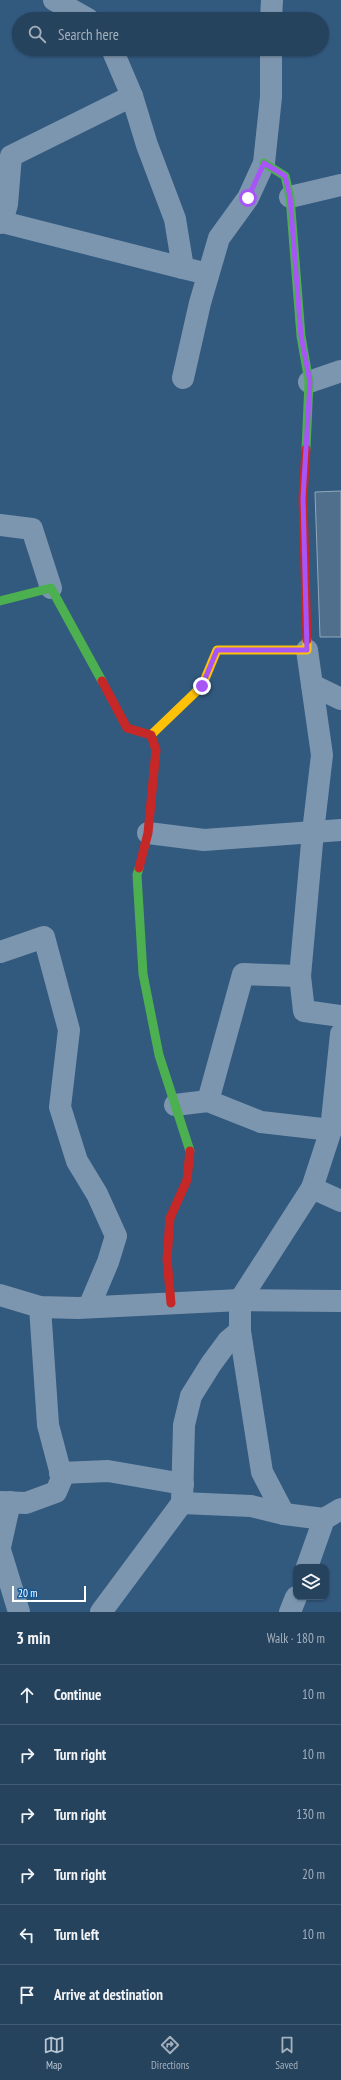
<!DOCTYPE html>
<meta charset="utf-8">
<style>
body{margin:0;font-family:"PT Sans Narrow",sans-serif;background:#324e67;color:#f1f3f6}
.controls{position:absolute;right:12px;bottom:12px;display:grid;overflow:hidden;border-radius:8px;box-shadow:0 1px 3px #0004}
.controls button{width:36px;height:36px;display:grid;place-items:center;padding:0;border:0;border-bottom:1px solid #425c73;background:#26435e;color:#f1f3f6;font:20px sans-serif}
.scale{position:absolute;left:12px;bottom:10px;width:74px;box-sizing:border-box;padding-left:4px;border:2px solid #fff;border-top:0;font-size:11px;line-height:14px;white-space:nowrap;color:#fff;-webkit-text-stroke:3px #135a9d;paint-order:stroke}
.stop{position:absolute;width:12px;height:12px;margin:-9px;border:3px solid #a855f7;border-radius:50%;background:#fff}
.stop.end{background:#a855f7;border-color:#fff;box-shadow:0 1px 4px #0008}
.list{margin:0;padding:0;list-style:none}
h2{display:flex;justify-content:space-between;align-items:center;height:52px;margin:0;padding:0 16px;font-size:17px}
h2 small{font-size:13px;font-weight:400;color:#a4b0bc}
.list li{display:grid;grid-template-columns:26px 1fr auto;gap:12px;align-items:center;box-sizing:border-box;height:60px;padding:0 16px;border-top:1px solid #425c73}
.list b{display:block;font-size:15px;white-space:nowrap}
.list em{font-size:13px;font-style:normal;color:#a4b0bc}
.icon{flex:none;width:22px;height:22px;fill:none;stroke:currentColor;stroke-width:2;stroke-linecap:round;stroke-linejoin:round}
.map{position:relative;flex:none;width:341px;height:1612px;overflow:hidden}
.search{position:absolute;background:#26435e;box-shadow:0 1px 3px #0004;left:12px;right:12px;top:12px;height:44px;display:flex;align-items:center;gap:10px;box-sizing:border-box;padding:0 14px;border-radius:22px;color:#a4b0bc;font-size:15px}
.sheet{height:412px;background:#26435e}
nav{display:flex;justify-content:space-around;align-items:center;box-sizing:border-box;height:56px;border-top:1px solid #425c73;background:#26435e;font-size:11px;color:#a4b0bc}
nav a{display:grid;justify-items:center;gap:2px}
nav .on{color:#b7c5d2}
.map>svg:first-child{display:block}
.building{fill:#506f8c;stroke:#91a8bc}
.lines{fill:none;stroke-linecap:round;stroke-linejoin:round}
.street{stroke:#7d96af;stroke-width:22}
.fast{stroke:#4caf50;stroke-width:9}
.slow{stroke:#ffc107;stroke-width:9}
.jam{stroke:#c62828;stroke-width:9}
.route{stroke:#a855f7;stroke-width:5}
</style>
<div class="map">
<svg width="341" height="1612" viewBox="0 0 341 1612">
<rect width="100%" height="100%" fill="#32597e"/>
<path class="building" d="M341,491V637H320L315,492Z"/>
<g class="lines">
<g class="street">
<path d="M54,0L88,19"/>
<path d="M271,19L272,0"/>
<path d="M112,49L132,96L147,145L175,219L183,268L208,274"/>
<path d="M290,197L341,185"/>
<path d="M2,222L183,268"/>
<path d="M0,223L2,222L7,204L11,156L132,96"/>
<path d="M183,378L200,303L219,238L248,198L264,163L271,97V49"/>
<path d="M309,382L341,371"/>
<path d="M0,525L32,529L51,588"/>
<path d="M312,685L341,699"/>
<path d="M148,833L204,840L341,830"/>
<path d="M0,952L44,937L69,1030L60,1107L77,1161L97,1194L116,1236L108,1262L89,1307"/>
<path d="M300,976L313,832L322,755L307,650"/>
<path d="M341,1034L331,1130L312,1188L240,1300V1331L262,1472L284,1514L324,1519L341,1509"/>
<path d="M208,1101L243,974L300,976L304,1011L341,1016"/>
<path d="M175,1105L208,1101L261,1122L331,1130"/>
<path d="M312,1188L341,1201"/>
<path d="M0,1295L40,1307L78,1308L240,1300L341,1301"/>
<path d="M60,1473L108,1471L183,1484"/>
<path d="M0,1502L26,1503L56,1492L62,1478L48,1425L40,1307"/>
<path d="M182,1503L251,1506L284,1514"/>
<path d="M0,1547L10,1502"/>
<path d="M0,1550L19,1612"/>
<path d="M307,1567L324,1519"/>
<path d="M101,1612L182,1503L184,1425L191,1396L211,1364L228,1341L240,1331"/>
<path d="M290,1612L296,1597"/>
</g>
<g class="fast">
<path d="M264,163L285,176L290,197L301,336L309,382L306,449"/>
<path d="M0,601L51,588L102,681"/>
<path d="M139,868L137,875L143,974L159,1055L190,1151"/>
</g>
<path class="slow" d="M151,735L202,686L217,650H307V640"/>
<g class="jam">
<path d="M306,449L303,498L307,640"/>
<path d="M102,681L127,728L151,735L156,750L148,833L139,868"/>
<path d="M171,1303L167,1259L170,1218L187,1180L190,1151"/>
</g>
</g>
<g class="lines">
<path class="route" d="M202,686L217,650H307L303,498L310,382L301,336L290,197L285,176L264,163L248,198"/>
</g>
</svg>
<div class="controls">
<button><svg class="icon" aria-label="layers" viewBox="0 0 24 24"><path d="M12 4l9 5-9 5-9-5zM3 14l9 5 9-5"/></svg></button>
</div>
<div class="scale">20 m</div>
<div class="stop" style="left:248px;top:198px"></div>
<div class="stop end" style="left:202px;top:686px"></div>
<div class="search"><svg class="icon" aria-label="search" viewBox="0 0 24 24"><circle cx="10" cy="10" r="6"/><path d="M15 15l6 6"/></svg>Search here</div>
</div>
<section class="sheet">
<h2>3 min<small>Walk · 180 m</small></h2>
<ul class="list">
<li><svg class="icon" aria-label="ahead" viewBox="0 0 24 24"><path d="M12 20V5M6 11l6-6 6 6"/></svg><div><b>Continue</b></div><em>10 m</em></li>
<li><svg class="icon" aria-label="right" viewBox="0 0 24 24"><path d="M7 20v-9h11M14 6l5 5-5 5"/></svg><div><b>Turn right</b></div><em>10 m</em></li>
<li><svg class="icon" aria-label="right" viewBox="0 0 24 24"><path d="M7 20v-9h11M14 6l5 5-5 5"/></svg><div><b>Turn right</b></div><em>130 m</em></li>
<li><svg class="icon" aria-label="right" viewBox="0 0 24 24"><path d="M7 20v-9h11M14 6l5 5-5 5"/></svg><div><b>Turn right</b></div><em>20 m</em></li>
<li><svg class="icon" aria-label="left" viewBox="0 0 24 24"><path d="M17 20v-9H6M10 6l-5 5 5 5"/></svg><div><b>Turn left</b></div><em>10 m</em></li>
<li><svg class="icon" aria-label="arrive" viewBox="0 0 24 24"><path d="M6 21V4h12l-3 4 3 4H6"/></svg><div><b>Arrive at destination</b></div></li>
</ul>
</section>
<nav>
<a class="on"><svg class="icon" aria-label="map" viewBox="0 0 24 24"><path d="M3 6l6-2 6 2 6-2v14l-6 2-6-2-6 2zM9 4v14M15 6v14"/></svg>Map</a>
<a><svg class="icon" aria-label="directions" viewBox="0 0 24 24"><path d="M12 3l9 9-9 9-9-9zM9 14v-3h6M13 9l2 2-2 2"/></svg>Directions</a>
<a><svg class="icon" aria-label="saved" viewBox="0 0 24 24"><path d="M7 4h10v16l-5-4-5 4z"/></svg>Saved</a>
</nav>
